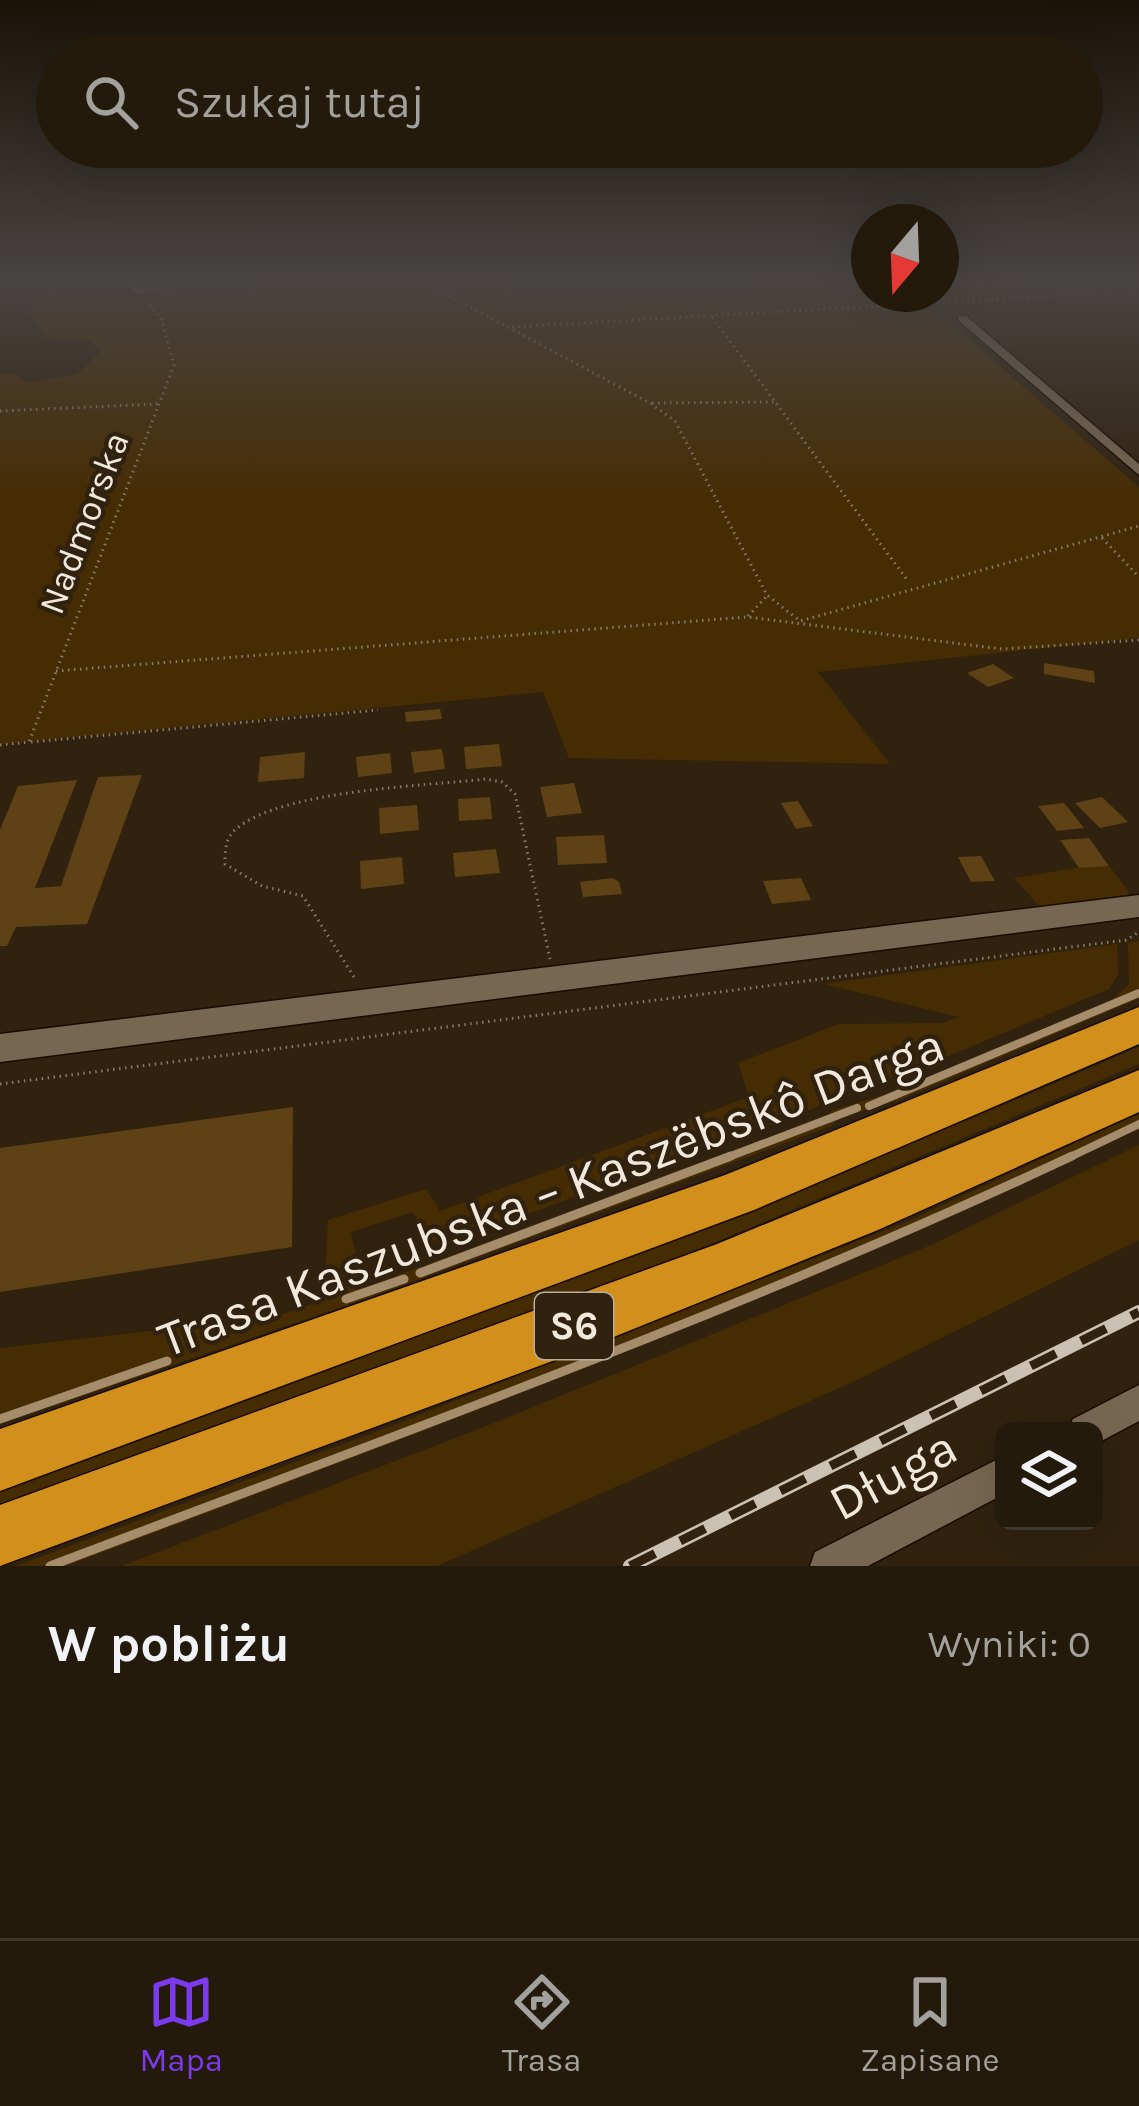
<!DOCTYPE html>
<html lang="pl">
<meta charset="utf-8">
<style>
body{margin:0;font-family:Karla,sans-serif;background:#302719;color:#f1f3f6}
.controls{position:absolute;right:36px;bottom:36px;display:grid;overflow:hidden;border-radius:18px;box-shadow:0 12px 48px #0002}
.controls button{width:108px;height:108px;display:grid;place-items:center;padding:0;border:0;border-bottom:3px solid #41382c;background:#241a0b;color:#f1f3f6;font:60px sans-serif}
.compass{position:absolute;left:851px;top:204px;width:108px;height:108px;border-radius:50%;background:#241a0b;box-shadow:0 12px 48px #0002;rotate:199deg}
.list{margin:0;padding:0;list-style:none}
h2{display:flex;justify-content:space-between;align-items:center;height:156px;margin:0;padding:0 48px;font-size:51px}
h2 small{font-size:39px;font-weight:400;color:#a3a19d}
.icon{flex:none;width:66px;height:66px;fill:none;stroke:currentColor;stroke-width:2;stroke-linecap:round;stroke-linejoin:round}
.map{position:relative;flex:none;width:1139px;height:1566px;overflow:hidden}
.search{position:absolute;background:#241a0b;box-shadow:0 12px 48px #0002;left:36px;right:36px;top:36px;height:132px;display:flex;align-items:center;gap:30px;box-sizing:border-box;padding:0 42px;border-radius:66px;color:#a3a19d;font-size:45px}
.sheet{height:372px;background:#241a0b}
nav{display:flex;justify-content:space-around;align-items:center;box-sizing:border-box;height:168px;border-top:3px solid #41382c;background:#241a0b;font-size:33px;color:#a3a19d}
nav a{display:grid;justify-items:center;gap:6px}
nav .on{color:#7c3aed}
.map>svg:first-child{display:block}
.green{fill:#462c03}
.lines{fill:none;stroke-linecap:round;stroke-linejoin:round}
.stream-far1{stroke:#a58d6c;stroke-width:8}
.stream{stroke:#a58d6c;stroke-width:9}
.building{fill:#5e4115}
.minor-casing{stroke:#180b00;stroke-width:3}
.tertiary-casing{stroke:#180b00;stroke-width:3}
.motorway-casing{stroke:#180b00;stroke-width:3}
.path{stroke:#877b6c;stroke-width:3;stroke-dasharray:1.5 4.5;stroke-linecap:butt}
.minor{fill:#776752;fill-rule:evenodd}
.tertiary{fill:#776752;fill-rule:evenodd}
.motorway{fill:#d38f1b;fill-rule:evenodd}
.rail-casing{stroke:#ccc2b4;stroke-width:14}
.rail{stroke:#30220f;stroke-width:9;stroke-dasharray:28;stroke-linecap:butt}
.labels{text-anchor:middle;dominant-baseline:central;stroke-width:9;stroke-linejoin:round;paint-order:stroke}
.far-street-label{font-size:36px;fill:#f2e9dd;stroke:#30220f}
.shield{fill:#30220f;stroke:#b8ad9f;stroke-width:3}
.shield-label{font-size:39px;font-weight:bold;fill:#f2e9dd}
.near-street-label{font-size:51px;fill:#f2e9dd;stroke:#30220f}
</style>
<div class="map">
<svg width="1139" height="1566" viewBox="0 0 1139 1566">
<rect width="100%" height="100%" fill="#30220f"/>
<g class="green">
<path d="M58,282H114L125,298L213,282H869V294H941V282H1129L1139,287L924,301L1139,487V638L818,672L890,764L569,758L543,692L0,744V374L12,373L29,383L77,374L101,352L92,341L46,338L27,312L59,288Z"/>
<path d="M1107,863L1129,892L1128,897L1040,907L1014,878Z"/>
<path d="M1139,941V998L1126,1004L899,1100L839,1118L831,1126L377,1295L0,1424V1348L203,1325L206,1340L324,1300L328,1220L426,1189L440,1211L749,1097L738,1063L839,1024L943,1023L958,1017L824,984L1117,944L1118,975L1109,989L910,1072L825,1099L817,1107L450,1243L425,1239L413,1212L351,1232L363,1288L825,1118L833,1110L890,1093L1110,1002L1129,984L1128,943Z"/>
<path d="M1139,1047V1064L666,1263L0,1508V1486C384,1349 766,1210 1139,1047Z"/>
<path d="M1139,1113V1128C790,1294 428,1430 66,1566H16L389,1427L911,1220Z"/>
<path d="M1139,1145V1240L853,1382L437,1566H122L489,1425L929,1246Z"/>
</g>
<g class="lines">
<g class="stream-far1">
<path d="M869,1106L1139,993"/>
<path d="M723,1159L857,1108"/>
<path d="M1066,1159L1139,1124"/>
</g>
<g class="stream">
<path d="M420,1273L731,1156"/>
<path d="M346,1299L404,1279"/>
<path d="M0,1419L167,1361"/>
<path d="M50,1566C393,1436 740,1312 1072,1156"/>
</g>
</g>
<g class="building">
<path d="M1044,663L1094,671L1095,683L1044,674Z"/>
<path d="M993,664L1014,678L988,687L967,673Z"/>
<path d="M440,709L442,719L406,722L405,712Z"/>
<path d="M499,744L502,766L466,769L464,747Z"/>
<path d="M442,749L445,769L414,773L411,752Z"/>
<path d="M305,752L304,778L258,782L260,757Z"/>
<path d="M390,753L392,773L358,777L356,757Z"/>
<path d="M142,775L87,924L16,927L7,946H0V830L18,786L77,780L35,888L61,886L98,777Z"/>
<path d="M574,783L582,813L547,817L540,787Z"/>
<path d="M490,797L492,819L459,821L458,799Z"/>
<path d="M1102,797L1128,822L1100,828L1075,803Z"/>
<path d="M798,801L813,826L796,829L781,803Z"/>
<path d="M1064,803L1069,809L1084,828L1057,831L1038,806Z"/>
<path d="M417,805L419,830L380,834L379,808Z"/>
<path d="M604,835L607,863L558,865L556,837Z"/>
<path d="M1089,838L1109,866L1079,868L1060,840Z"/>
<path d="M496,849L500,873L455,877L453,853Z"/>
<path d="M981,856L995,881L971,882L958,857Z"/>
<path d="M402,857L404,884L361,889L360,861Z"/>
<path d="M613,878L619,882L622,894L583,897L580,882Z"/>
<path d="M801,878L811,900L772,904L763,881Z"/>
<path d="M293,1107L292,1247L0,1292V1148Z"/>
</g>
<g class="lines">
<defs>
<g id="minor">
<path d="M124,282H134L140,288L197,282L138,295Z"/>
<path d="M958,316H966L1139,464V475L958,320Z"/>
<path d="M1139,1385V1421L1094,1445V1431H1067L1073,1419Z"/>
<path d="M1004,1456V1494L868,1566H810L815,1552Z"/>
</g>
<path id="tertiary" d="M1139,895V917L0,1062V1034Z"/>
<g id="motorway">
<path d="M1139,1007V1044L754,1210L0,1491V1429L725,1175Z"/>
<path d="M1139,1070V1112L878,1230L574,1353L0,1566V1505L717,1244Z"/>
</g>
</defs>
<use href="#minor" class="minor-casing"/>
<use href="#tertiary" class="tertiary-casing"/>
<use href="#motorway" class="motorway-casing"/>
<g class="path">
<path d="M423,282L650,403L675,421L767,595L800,621L1139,526"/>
<path d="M712,317L908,581"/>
<path d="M512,327L1139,291"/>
<path d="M652,403L774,402"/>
<path d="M0,411L157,404"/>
<path d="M1102,538L1139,577"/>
<path d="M748,616L766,597"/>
<path d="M56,671L747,617L1002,649L1139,640"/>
<path d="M31,742L378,710"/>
<path d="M0,745L29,742L174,365L161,318L147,302"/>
<path d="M354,977L303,896L262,886L225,864C225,851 225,838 236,829C282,790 425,786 486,779L502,782L515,794L550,959"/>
<path d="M0,1084L1126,940L1139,932"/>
</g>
<use href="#minor" class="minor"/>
<use href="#tertiary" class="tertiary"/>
<use href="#motorway" class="motorway"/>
<defs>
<path id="rail" d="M630,1566L1139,1312"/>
</defs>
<use href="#rail" class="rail-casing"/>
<use href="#rail" class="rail"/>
</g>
<linearGradient id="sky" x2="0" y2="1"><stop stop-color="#1a1308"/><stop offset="0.56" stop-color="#484442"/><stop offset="1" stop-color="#484442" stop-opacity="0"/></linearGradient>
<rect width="1139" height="501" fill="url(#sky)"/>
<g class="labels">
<g class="far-street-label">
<text transform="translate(84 523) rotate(-69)">Nadmorska</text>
</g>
<rect class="shield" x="535" y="1293" width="78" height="66" rx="9"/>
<g class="shield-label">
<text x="574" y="1326">S6</text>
</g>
<g class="near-street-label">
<text transform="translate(551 1192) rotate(-21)">Trasa Kaszubska – Kaszëbskô Darga</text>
<text transform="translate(893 1475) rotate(-28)">Długa</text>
</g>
</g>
</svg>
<div class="controls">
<button><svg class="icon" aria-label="layers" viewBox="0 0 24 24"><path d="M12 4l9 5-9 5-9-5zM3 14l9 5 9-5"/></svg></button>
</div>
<svg class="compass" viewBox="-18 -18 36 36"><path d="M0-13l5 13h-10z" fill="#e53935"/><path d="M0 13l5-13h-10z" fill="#a3a19d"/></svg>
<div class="search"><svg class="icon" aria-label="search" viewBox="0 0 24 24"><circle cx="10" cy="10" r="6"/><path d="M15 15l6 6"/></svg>Szukaj tutaj</div>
</div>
<section class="sheet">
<h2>W pobliżu<small>Wyniki: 0</small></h2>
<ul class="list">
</ul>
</section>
<nav>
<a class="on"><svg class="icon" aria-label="map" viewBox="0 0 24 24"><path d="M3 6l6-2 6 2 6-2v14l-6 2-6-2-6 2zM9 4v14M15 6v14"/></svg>Mapa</a>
<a><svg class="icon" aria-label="directions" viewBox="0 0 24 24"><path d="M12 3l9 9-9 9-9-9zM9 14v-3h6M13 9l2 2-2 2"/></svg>Trasa</a>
<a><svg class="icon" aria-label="saved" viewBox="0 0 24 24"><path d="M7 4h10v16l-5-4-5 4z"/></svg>Zapisane</a>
</nav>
